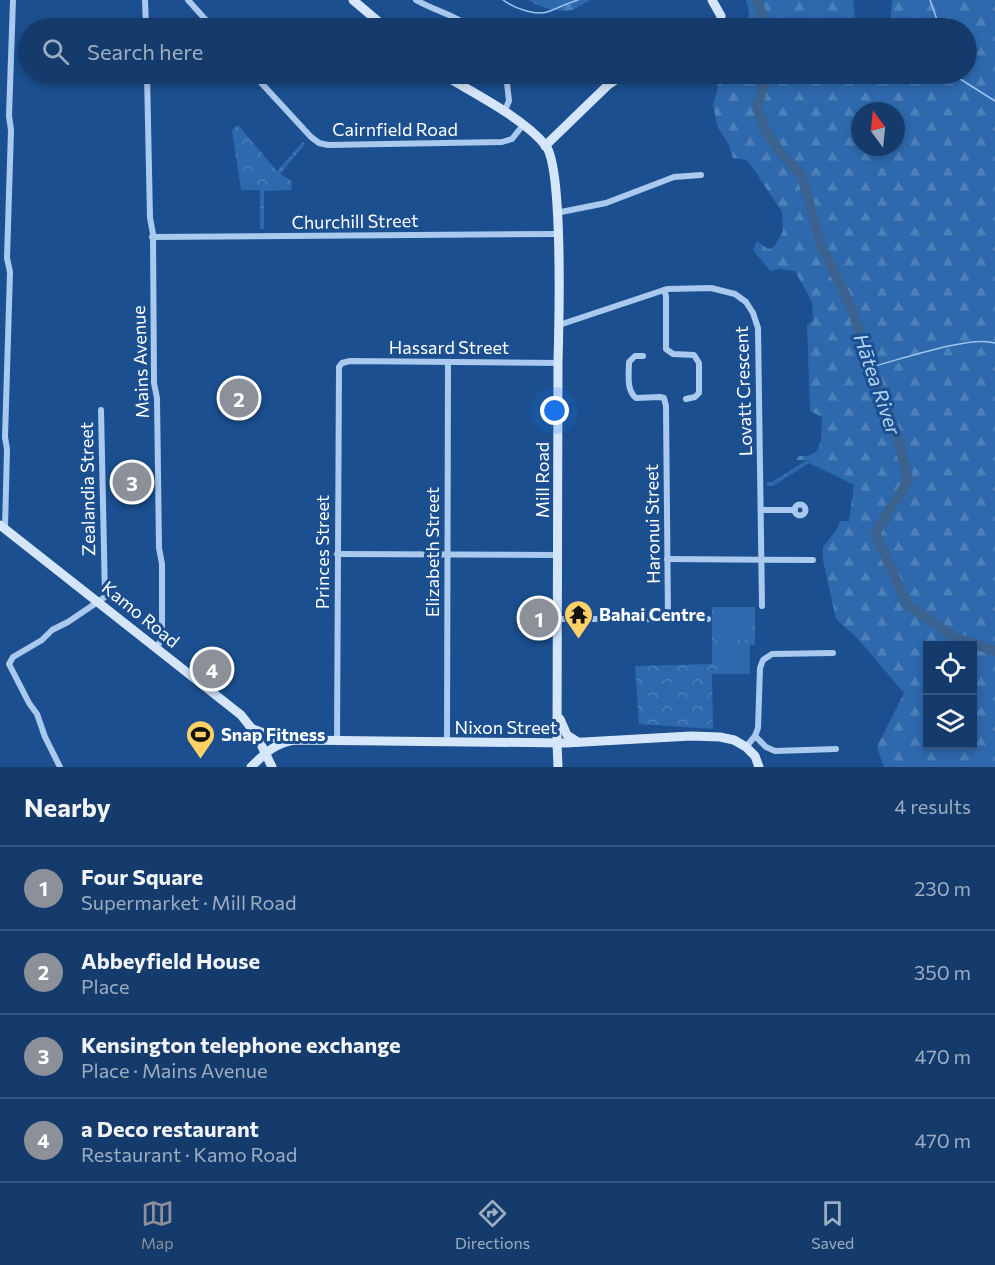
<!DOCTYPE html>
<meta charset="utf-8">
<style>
body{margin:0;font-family:Commissioner,sans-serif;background:#1d4271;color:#f1f3f6}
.controls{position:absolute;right:18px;bottom:18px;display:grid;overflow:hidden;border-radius:0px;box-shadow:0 3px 9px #0003}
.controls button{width:54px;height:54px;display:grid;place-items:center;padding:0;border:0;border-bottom:2px solid #33557e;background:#143b6b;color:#f1f3f6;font:30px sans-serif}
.compass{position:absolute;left:851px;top:102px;width:54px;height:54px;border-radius:50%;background:#143b6b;box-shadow:0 3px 9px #0003;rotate:345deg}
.you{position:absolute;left:555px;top:411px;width:21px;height:21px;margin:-15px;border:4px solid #fff;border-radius:50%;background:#1a73e8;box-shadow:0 0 0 9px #1a73e833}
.badge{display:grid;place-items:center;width:39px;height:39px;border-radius:50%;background:#8c9099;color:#fff;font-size:20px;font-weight:700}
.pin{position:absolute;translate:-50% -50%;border:3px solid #fff;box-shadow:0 2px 6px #0006}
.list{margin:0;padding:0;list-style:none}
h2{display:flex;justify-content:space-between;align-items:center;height:78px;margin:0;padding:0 24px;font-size:26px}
h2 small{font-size:20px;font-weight:400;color:#9dadc1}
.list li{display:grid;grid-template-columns:39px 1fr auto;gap:18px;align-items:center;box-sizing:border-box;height:84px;padding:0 24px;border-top:2px solid #33557e}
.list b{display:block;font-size:22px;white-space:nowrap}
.list p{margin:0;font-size:20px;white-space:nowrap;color:#9dadc1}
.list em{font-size:20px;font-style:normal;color:#9dadc1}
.icon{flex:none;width:33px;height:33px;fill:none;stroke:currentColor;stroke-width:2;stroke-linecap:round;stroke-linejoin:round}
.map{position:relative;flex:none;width:995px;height:767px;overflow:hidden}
.search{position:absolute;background:#143b6b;box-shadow:0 3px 9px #0003;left:18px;right:18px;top:18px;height:66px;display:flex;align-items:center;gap:15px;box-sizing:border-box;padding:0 21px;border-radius:33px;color:#9dadc1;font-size:22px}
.sheet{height:414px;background:#143b6b}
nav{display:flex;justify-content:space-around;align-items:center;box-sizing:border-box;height:84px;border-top:2px solid #33557e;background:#143b6b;font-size:16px;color:#9dadc1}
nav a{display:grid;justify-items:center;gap:3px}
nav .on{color:#8c9099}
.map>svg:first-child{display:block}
.grass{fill:url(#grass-tufts)}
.forest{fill:url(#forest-firs);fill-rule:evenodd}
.park{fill:url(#park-crowns)}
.pitch{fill:#2e69ad}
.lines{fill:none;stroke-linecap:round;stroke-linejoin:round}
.stream{stroke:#9cc4f0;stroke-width:1.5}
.river{stroke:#3c6290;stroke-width:10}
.street{stroke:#a9c9ee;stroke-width:6}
.secondary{stroke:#d6e6fa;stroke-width:9}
.labels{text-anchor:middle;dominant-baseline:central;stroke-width:6;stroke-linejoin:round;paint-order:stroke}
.street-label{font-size:18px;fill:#fff;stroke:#1b4f8f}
.poi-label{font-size:18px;font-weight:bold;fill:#fff;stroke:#1b4f8f;text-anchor:start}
.water-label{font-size:20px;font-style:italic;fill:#b5d3f5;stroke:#1b4f8f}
</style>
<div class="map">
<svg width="995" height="767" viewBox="0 0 995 767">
<defs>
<pattern id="grass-tufts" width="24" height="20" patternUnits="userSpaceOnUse" patternTransform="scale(1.5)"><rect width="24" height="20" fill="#2e69ad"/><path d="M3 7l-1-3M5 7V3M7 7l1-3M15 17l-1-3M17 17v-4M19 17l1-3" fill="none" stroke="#4d80b9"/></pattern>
<pattern id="forest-firs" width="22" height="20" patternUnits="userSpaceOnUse" patternTransform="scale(1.5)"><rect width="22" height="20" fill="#2e69ad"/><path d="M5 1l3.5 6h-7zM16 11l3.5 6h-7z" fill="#4d80b9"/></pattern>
<pattern id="park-crowns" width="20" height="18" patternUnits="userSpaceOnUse" patternTransform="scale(1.5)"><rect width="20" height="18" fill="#2e69ad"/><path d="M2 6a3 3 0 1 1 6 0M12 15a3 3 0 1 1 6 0" fill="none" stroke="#4d80b9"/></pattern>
</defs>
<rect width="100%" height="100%" fill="#1b4f8f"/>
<path class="grass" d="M807,460L809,463L773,486H767V482H772Z"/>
<g class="forest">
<path d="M528,0H590C585,3 578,8 572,10C559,13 539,7 528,0Z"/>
<path d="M746,0H853L856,28H747L749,13Z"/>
<path d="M892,0H995V767H884L877,747L904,693L859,640L836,619L823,560V547L837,529L840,521H849L854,485L809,463L807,460H796L799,456H808L817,451L821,440L822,417L810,411L807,325L813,321L812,302L795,271L780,269L770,271L753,250L757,241L768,249L774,247L783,231L782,212L753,168L746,160L733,158L728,143L718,128L713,106L717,91L718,74H966V28H890ZM860,111H896V147H860ZM928,646H972V744H928Z"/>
</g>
<g class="park">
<path d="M238,125L277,171L303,142L305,144L280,174L292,181L291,190L264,191V229H260V190H241L232,130Z"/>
<path d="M712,607H755V645H750V674H712L713,729L639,724L635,666L712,664Z"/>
</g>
<g class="pitch">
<rect x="714" y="609" width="38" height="31"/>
<path d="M721,642L748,643V673H720Z"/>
</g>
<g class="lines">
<g class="stream">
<path d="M503,0C514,8 537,17 550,11C560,7 568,3 578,0"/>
<path d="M930,0L940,28"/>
<path d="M956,74L957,77L995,101"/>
<path d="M871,367C899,360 970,335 995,343"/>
</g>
<g class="river">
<path d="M757,0L766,28"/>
<path d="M768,74L757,106L766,131L778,149L802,176L820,243L852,309L867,356L898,438L908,481L875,533L907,604L954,637L995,651"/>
</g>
<g class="street">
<path d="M145,0L146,28"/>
<path d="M188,0L213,28"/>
<path d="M416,0C435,11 455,15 472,28"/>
<path d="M147,74L150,218L153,234L154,383L157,398L159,548L162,564V631L160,642L156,648"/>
<path d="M253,74L311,137L319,143L328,145L502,142L512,139L523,125"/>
<path d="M504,112L509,101L506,74"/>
<path d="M556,213L606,203L674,177L701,175"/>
<path d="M152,237L557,234"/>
<path d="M664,290L666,296V349L673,354L694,355L699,363V393L695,397L686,399"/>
<path d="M559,325L667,289L711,288L735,294L746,302L753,313L758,328L762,606"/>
<path d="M643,356H635L629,362C629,374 626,390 636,398L660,397L664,398L666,406L668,619"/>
<circle cx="800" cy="510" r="5.5"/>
<path d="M761,510H795"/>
<path d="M5,528L7,449L5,437L10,272L7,258L11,130L9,116L13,0"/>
<path d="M337,554L558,555"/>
<path d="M667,559L813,560"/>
<path d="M559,619H708"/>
<path d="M755,736L766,747L775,751L836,749"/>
<path d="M337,741L339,367L342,363L350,361L558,363"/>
<path d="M447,743L448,362"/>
<path d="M746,747L755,736L758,728L760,668L763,660L772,654L833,653"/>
<path d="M60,767L45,737L37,714L29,703L9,664L13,657L42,640L52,630L68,622L105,597L101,410"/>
</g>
<g class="secondary">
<path d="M353,0L386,28"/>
<path d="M712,0L721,16V28"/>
<path d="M442,74C473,93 524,118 546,146C563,169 559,326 558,362C557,489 558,616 557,743L558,767"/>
<path d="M545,146L608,85L624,74"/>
<path d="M0,525L241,715L256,734L272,767"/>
<path d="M560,719L567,735L578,742"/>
<path d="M253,729L284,741"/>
<path d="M251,767C264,754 276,742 296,740L566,743L691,736L720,737L734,740L746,747L755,756L759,767"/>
</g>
</g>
<defs>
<symbol id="temple-pin" viewBox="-11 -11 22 30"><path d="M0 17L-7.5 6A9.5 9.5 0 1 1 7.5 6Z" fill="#ffd166" stroke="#1b4f8f"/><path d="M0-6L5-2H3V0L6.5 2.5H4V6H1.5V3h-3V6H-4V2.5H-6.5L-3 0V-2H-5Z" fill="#111"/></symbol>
<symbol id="stadium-pin" viewBox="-11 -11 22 30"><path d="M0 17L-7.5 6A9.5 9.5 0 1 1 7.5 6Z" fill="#ffd166" stroke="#1b4f8f"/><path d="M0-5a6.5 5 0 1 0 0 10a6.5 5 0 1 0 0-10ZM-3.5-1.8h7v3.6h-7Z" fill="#111"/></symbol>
</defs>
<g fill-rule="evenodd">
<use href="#temple-pin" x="562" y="598" width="33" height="45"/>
<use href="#stadium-pin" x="184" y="718" width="33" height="45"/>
</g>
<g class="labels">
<g class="street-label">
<text x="395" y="129">Cairnfield Road</text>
<text transform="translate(355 221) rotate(-1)">Churchill Street</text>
<text x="449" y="347">Hassard Street</text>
<text transform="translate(140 362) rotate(-92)">Mains Avenue</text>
<text transform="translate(743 391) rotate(-92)">Lovatt Crescent</text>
<text transform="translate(542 480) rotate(-90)">Mill Road</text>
<text transform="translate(87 489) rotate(-91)">Zealandia Street</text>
<text transform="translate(652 524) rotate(-91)">Haronui Street</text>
<text transform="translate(322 552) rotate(-90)">Princes Street</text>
<text transform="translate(432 552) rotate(-90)">Elizabeth Street</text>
<text transform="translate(141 614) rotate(39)">Kamo Road</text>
<text x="506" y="727">Nixon Street</text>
</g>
<g class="poi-label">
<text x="599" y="614">Bahai Centre</text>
<text x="221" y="734">Snap Fitness</text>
</g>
<g class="water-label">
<text transform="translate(878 384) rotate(71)">Hātea River</text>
</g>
</g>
</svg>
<div class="controls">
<button><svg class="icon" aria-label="locate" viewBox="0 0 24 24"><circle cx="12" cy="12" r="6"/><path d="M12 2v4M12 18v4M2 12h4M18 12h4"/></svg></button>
<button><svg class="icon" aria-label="layers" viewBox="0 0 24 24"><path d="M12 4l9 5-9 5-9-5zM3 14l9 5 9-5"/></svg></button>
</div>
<svg class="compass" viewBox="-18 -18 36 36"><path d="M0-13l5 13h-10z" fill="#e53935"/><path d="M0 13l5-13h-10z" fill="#9dadc1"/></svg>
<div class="you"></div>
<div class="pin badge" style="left:539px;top:618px">1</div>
<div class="pin badge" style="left:239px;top:398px">2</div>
<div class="pin badge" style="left:132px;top:482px">3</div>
<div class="pin badge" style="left:212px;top:669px">4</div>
<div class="search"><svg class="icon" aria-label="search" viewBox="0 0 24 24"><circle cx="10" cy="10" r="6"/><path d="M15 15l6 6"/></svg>Search here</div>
</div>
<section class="sheet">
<h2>Nearby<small>4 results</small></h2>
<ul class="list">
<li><span class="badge">1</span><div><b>Four Square</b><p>Supermarket · Mill Road</p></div><em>230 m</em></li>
<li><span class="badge">2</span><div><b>Abbeyfield House</b><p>Place</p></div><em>350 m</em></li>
<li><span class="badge">3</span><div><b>Kensington telephone exchange</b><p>Place · Mains Avenue</p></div><em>470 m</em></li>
<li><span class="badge">4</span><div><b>a Deco restaurant</b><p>Restaurant · Kamo Road</p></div><em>470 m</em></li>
</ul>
</section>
<nav>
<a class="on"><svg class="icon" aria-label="map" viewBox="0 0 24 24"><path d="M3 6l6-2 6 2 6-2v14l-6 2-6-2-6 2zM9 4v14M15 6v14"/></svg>Map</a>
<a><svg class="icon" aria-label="directions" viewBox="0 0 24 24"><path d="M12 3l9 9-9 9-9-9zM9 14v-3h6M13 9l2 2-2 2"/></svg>Directions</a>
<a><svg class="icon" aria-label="saved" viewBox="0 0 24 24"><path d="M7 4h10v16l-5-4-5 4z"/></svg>Saved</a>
</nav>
